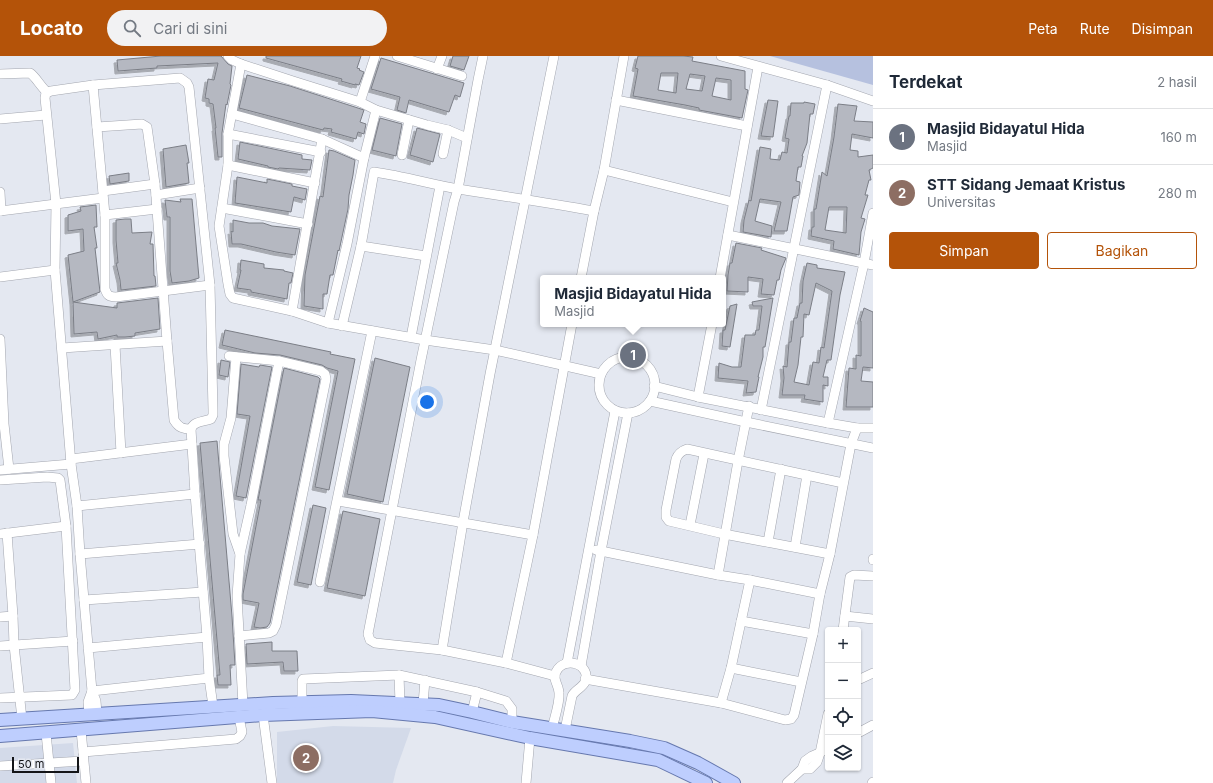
<!DOCTYPE html>
<html lang="id">
<meta charset="utf-8">
<style>
body{margin:0;font-family:Inter,sans-serif;background:#f2f2f3;color:#1f2937}
.controls{position:absolute;right:12px;bottom:12px;display:grid;overflow:hidden;border-radius:4px;box-shadow:0 1px 3px #0004}
.controls button{width:36px;height:36px;display:grid;place-items:center;padding:0;border:0;border-bottom:1px solid #e0e1e3;background:#fff;color:#1f2937;font:20px sans-serif}
.scale{position:absolute;left:12px;bottom:10px;width:67px;box-sizing:border-box;padding-left:4px;border:2px solid #141518;border-top:0;font-size:11px;line-height:14px;white-space:nowrap;color:#141518;-webkit-text-stroke:3px #e4e8f1;paint-order:stroke}
.you{position:absolute;left:427px;top:346px;width:14px;height:14px;margin:-10px;border:3px solid #fff;border-radius:50%;background:#1a73e8;box-shadow:0 0 0 6px #1a73e833}
.badge{display:grid;place-items:center;width:26px;height:26px;border-radius:50%;background:#b45309;color:#fff;font-size:13px;font-weight:700}
.pin{position:absolute;translate:-50% -50%;border:2px solid #fff;box-shadow:0 1px 4px #0006}
.popup{position:absolute;left:540px;top:219px;width:186px;height:52px;box-sizing:border-box;display:grid;place-content:center;border-radius:4px;background:#fff;filter:drop-shadow(0 1px 3px #0005);font-size:13px;white-space:nowrap;color:#747a83}
.popup b{font-size:15px;color:#1f2937}
.popup::after{content:'';position:absolute;left:50%;top:100%;margin-left:-8px;border:8px solid transparent;border-top-color:#fff}
.list{margin:0;padding:0;list-style:none}
h2{display:flex;justify-content:space-between;align-items:center;height:52px;margin:0;padding:0 16px;font-size:17px}
h2 small{font-size:13px;font-weight:400;color:#747a83}
.list li{display:grid;grid-template-columns:26px 1fr auto;gap:12px;align-items:center;box-sizing:border-box;height:56px;padding:0 16px;border-top:1px solid #e0e1e3}
.list b{display:block;font-size:15px;white-space:nowrap}
.list p{margin:0;font-size:13px;white-space:nowrap;color:#747a83}
.list em{font-size:13px;font-style:normal;color:#747a83}
.actions{display:flex;gap:8px;padding:12px 16px}
.actions a{flex:1;padding:9px 0;border:1px solid #b45309;border-radius:4px;text-align:center;font-size:14px;color:#b45309}
.actions .main{background:#b45309;color:#fff}
.icon{flex:none;width:22px;height:22px;fill:none;stroke:currentColor;stroke-width:2;stroke-linecap:round;stroke-linejoin:round}
.map{position:relative;flex:none;width:873px;height:727px;overflow:hidden}
header{display:flex;align-items:center;gap:24px;box-sizing:border-box;height:56px;padding:0 20px;background:#b45309;color:#fff}
header strong{font-size:19px}
nav{display:flex;gap:22px;margin-inline-start:auto;font-size:14px}
.search{width:280px;height:36px;background:#f2f2f3;display:flex;align-items:center;gap:10px;box-sizing:border-box;padding:0 14px;border-radius:22px;color:#747a83;font-size:15px}
main{display:flex}
aside{flex:1;background:#fff}
.map>svg:first-child{display:block}
.built{fill:#d3dae9}
.green{fill:#b6c1df}
.building{fill:#b5b8c1;stroke:#7b7e86;fill-rule:evenodd;filter:url(#shadow)}
.lines{fill:none;stroke-linecap:round;stroke-linejoin:round}
.minor-casing{stroke:#a3a6af;stroke-width:10}
.major-casing{stroke:#6678ae;stroke-width:14}
.minor{stroke:#fff;stroke-width:9}
.major{stroke:#becefe;stroke-width:12}
</style>
<header>
<strong>Locato</strong>
<div class="search"><svg class="icon" aria-label="search" viewBox="0 0 24 24"><circle cx="10" cy="10" r="6"/><path d="M15 15l6 6"/></svg>Cari di sini</div>
<nav><a>Peta</a><a>Rute</a><a>Disimpan</a></nav>
</header>
<main>
<div class="map">
<svg width="873" height="727" viewBox="0 0 873 727">
<defs>
<filter id="shadow"><feDropShadow dx="-3" dy="3" stdDeviation="0" flood-color="#0004"/></filter>
</defs>
<rect width="100%" height="100%" fill="#e4e8f1"/>
<g class="built">
<path d="M333,670L411,672L396,714L393,727H277V676Z"/>
<path d="M73,687L77,727H0V692Z"/>
</g>
<path class="green" d="M770,0H873V29Z"/>
<g class="building">
<path d="M161,0H221L228,8L232,10L230,28L231,29L227,49L226,48L222,77V101H218L215,72H216L213,48L209,47V43L205,42L208,23L214,24L218,7L157,10V12L118,15L117,4Z"/>
<path d="M266,0H361L357,12L360,13L359,14L364,16L359,29L355,28V29L341,25L342,23L266,2Z"/>
<path d="M453,0H469L464,14L450,10Z"/>
<path d="M638,0H683L693,1L692,5L745,15V33L748,34L742,62L699,54V52L685,49L633,40L638,13L635,12ZM661,17H678L676,37L658,34ZM690,18L705,20L702,35L686,33ZM716,22L731,24V44L712,40Z"/>
<path d="M381,2L464,27L460,41L455,39L449,56L409,44L406,57L397,54L400,41L371,33Z"/>
<path d="M247,19L290,30L364,54L360,66L366,68L364,78L358,76L356,83L331,76L332,73L324,72L323,74L239,52Z"/>
<path d="M768,44L778,45L773,81L761,80Z"/>
<path d="M804,46L815,48L813,58H810L807,87L802,100H803L801,111H798L796,125L800,126L799,139L793,141L787,175H774L781,146L760,143L755,165L772,170L771,181L743,176L744,164L749,144L751,145L760,91L771,93L770,103L780,104L782,96L787,97L789,83L785,82L789,60H790L791,47H804Z"/>
<path d="M838,48L857,50L854,65L873,66V82L852,78L850,94L858,95V101L873,99V112L869,114L871,124H869L865,139H868L861,162L865,163L861,176L859,199L833,193L834,185L811,180L812,171H814V153H816L822,116L827,120L834,81ZM829,151H847L846,177L825,174Z"/>
<path d="M380,62L402,68L396,100L372,94Z"/>
<path d="M417,72L440,78L433,106L410,99Z"/>
<path d="M240,86L302,99V103L312,104L310,114L279,112L278,113L268,111V110L238,103Z"/>
<path d="M186,89L189,107H187L189,127L166,131L163,93Z"/>
<path d="M329,94L334,95L355,104L353,119L349,139L348,153L339,195L338,194L333,219H330L327,238H323V253L304,250L305,219L320,140L323,141Z"/>
<path d="M129,117V125L110,128L109,120Z"/>
<path d="M237,121L267,127V123L292,128V130L307,133L305,144L294,141L291,156L235,147Z"/>
<path d="M180,143H192L199,222L189,225L172,227L170,215V161H167L165,144L181,146Z"/>
<path d="M96,149L97,171H94L97,192H95L100,236L73,246L68,199L84,195L83,173L68,175V159L81,155L80,151Z"/>
<path d="M125,163H131L132,177L152,176L150,188H153L154,220H155L156,230L121,234L120,224L116,207H118L116,184V164Z"/>
<path d="M233,164L249,167H263L272,170L300,173L295,199L276,196L241,188H232L231,175L233,176Z"/>
<path d="M736,187L762,192L761,194L786,202L781,214L779,224H777L774,239L761,238L763,223L748,221V236L727,235L728,219L730,207H732Z"/>
<path d="M241,204L264,208V212L284,214V215L293,217L291,227H289L287,243L251,236V234L237,232L241,214H240Z"/>
<path d="M807,207L817,209V212L845,216L840,239L831,304H827L823,321H828V330L823,329V346L804,343L805,339H782L784,322L783,310L787,311L789,286H791L794,262H797L800,247H802L803,225ZM816,227L832,235L824,292L821,291L819,307L813,306L809,329L794,326L798,309L801,281H803L804,258L809,259Z"/>
<path d="M158,242L160,273L135,277V280L125,281H117V279L98,283L97,276L74,278L73,246L117,252V247Z"/>
<path d="M773,242L765,291H763V301L758,321H759L756,336L746,337L748,325L718,322L719,307L732,311H741L745,279H755L756,274H759L762,250H753L752,246Z"/>
<path d="M737,248L730,291L722,290L723,274H725L730,250Z"/>
<path d="M864,252L873,256V312L863,311L861,325L873,326V351H846L849,312L856,313V299L861,300V265H860Z"/>
<path d="M225,274L331,296L330,298L355,303L329,434L315,431L338,315L327,312L322,309L280,299L255,297L222,289Z"/>
<path d="M375,302L410,311L383,446L347,438Z"/>
<path d="M221,304L230,306L228,321L219,319Z"/>
<path d="M241,308L259,311L260,309L272,311L246,442L236,440L250,360L237,358Z"/>
<path d="M284,312L318,321L320,323L270,567L267,571L260,572L254,571L259,547L243,544V538L261,444H258Z"/>
<path d="M217,385L232,560L235,609H230L231,629H218L217,619H220L200,387Z"/>
<path d="M313,449L326,452L311,529L297,526Z"/>
<path d="M343,455L380,463L365,540L327,532Z"/>
<path d="M272,586V595H297L298,615H284L283,606L247,608L246,588Z"/>
</g>
<g class="lines">
<defs>
<g id="minor">
<path d="M228,0L232,4L241,8L293,25L360,46L376,54L427,69L448,74L467,82"/>
<path d="M397,0L462,20"/>
<path d="M483,0L478,24L458,133L454,146L421,304L368,578L370,584L375,587L442,594L506,607L555,620"/>
<path d="M721,0L827,29L873,45"/>
<path d="M241,8L228,78V109L219,170L228,228L230,238L233,242L292,255L328,267L425,284L495,294L601,318"/>
<path d="M437,13L442,0"/>
<path d="M0,18L30,17C36,21 40,30 47,36"/>
<path d="M93,29L105,159V233C107,239 109,241 116,241L210,229"/>
<path d="M616,44L747,70"/>
<path d="M360,46L375,0"/>
<path d="M232,58L322,83L292,255"/>
<path d="M0,63L46,59"/>
<path d="M228,78L321,96"/>
<path d="M322,83L364,102"/>
<path d="M443,98L448,74"/>
<path d="M402,99L409,64"/>
<path d="M228,109L315,127"/>
<path d="M604,114L733,146"/>
<path d="M103,135L155,128"/>
<path d="M0,136L1,155"/>
<path d="M156,139L200,132"/>
<path d="M222,152L308,168"/>
<path d="M0,155L103,142"/>
<path d="M105,159L157,153"/>
<path d="M728,179L873,209"/>
<path d="M361,190L374,116C403,120 430,128 458,133C503,140 549,147 594,155"/>
<path d="M0,221L55,214"/>
<path d="M581,222L594,155L604,114L624,0"/>
<path d="M720,222L758,11"/>
<path d="M328,267L347,188L364,102L376,54"/>
<path d="M342,270L361,190L426,200"/>
<path d="M411,281L440,130"/>
<path d="M0,283L4,368L9,413"/>
<path d="M167,285L174,364C179,372 183,373 191,373"/>
<path d="M115,289L121,397"/>
<path d="M62,292L167,285L155,128L147,71L142,68L97,71"/>
<path d="M229,300L279,305L321,315L325,318L326,323L276,569L273,575L269,577L239,580"/>
<path d="M236,301L231,362L224,388V400L233,478L240,498L237,540L243,649"/>
<circle cx="627" cy="329" r="28"/>
<path d="M654,330L698,341L828,367L857,372H873"/>
<path d="M698,341L712,268"/>
<path d="M650,345L746,366L873,392"/>
<path d="M761,354L827,29"/>
<path d="M828,367L864,207L873,157"/>
<path d="M71,403L192,388"/>
<path d="M0,414L71,408"/>
<path d="M0,424L47,421L58,422L60,424L66,470L75,634L72,639L0,642"/>
<path d="M338,445L533,479"/>
<path d="M77,450L195,438"/>
<path d="M690,469L704,398"/>
<path d="M7,477L13,560L14,589L22,663"/>
<path d="M0,478L66,470"/>
<path d="M768,486L781,413"/>
<path d="M795,491L807,419"/>
<path d="M596,494L718,519L750,524L820,538"/>
<path d="M80,498L200,488"/>
<path d="M240,498L251,449L279,305"/>
<path d="M830,498L724,478L669,465L666,461V454L676,403C678,398 681,395 687,393L843,427"/>
<path d="M873,504V503"/>
<path d="M718,519L738,405L749,350"/>
<path d="M320,526L372,275"/>
<path d="M84,544L203,536"/>
<path d="M845,560L873,563"/>
<path d="M0,561L13,560"/>
<path d="M741,565L813,578"/>
<path d="M843,574L850,521L854,519L873,520"/>
<path d="M0,590L73,585"/>
<path d="M88,592L207,581L195,438L191,373C194,365 203,366 211,363L213,359V354L210,229L189,31L187,27L180,22L93,29L51,35L46,37L45,42L56,148L55,214L71,408L77,450L80,498L92,635L209,622L207,581"/>
<path d="M442,594L463,466L490,318L554,0"/>
<path d="M506,607L533,479L572,268"/>
<path d="M567,607L615,355"/>
<path d="M581,610L601,495L628,357"/>
<path d="M731,612L801,626"/>
<path d="M399,619L400,647"/>
<path d="M209,622L213,650"/>
<path d="M585,623L721,647L785,664L791,663L794,659L813,578L820,538L830,498L851,388L857,372"/>
<path d="M858,624L873,617"/>
<path d="M92,635L96,645L97,658"/>
<path d="M302,646V625L303,623L399,619L477,636L506,645L512,653V666"/>
<path d="M721,647L731,612L750,524"/>
<path d="M423,648L425,624"/>
<path d="M472,656L477,636"/>
<path d="M89,658L88,646L92,635"/>
<path d="M263,659L272,727"/>
<path d="M552,673C554,663 560,647 559,637C559,629 552,623 556,616C564,599 592,608 585,626C582,632 575,634 572,640L565,674"/>
<path d="M81,674L86,727"/>
<path d="M46,677L51,727"/>
<path d="M858,677L873,669"/>
<path d="M83,696L236,683L240,680L242,676L239,661"/>
<path d="M0,710L83,705"/>
<path d="M802,713H810L817,706L820,697L828,658"/>
<path d="M526,727L530,682"/>
<path d="M787,727L802,713L805,705L812,700L828,693"/>
<path d="M872,727L873,726"/>
</g>
<g id="major">
<path d="M0,664L273,647L351,645L439,649L472,656L512,666L630,685L664,692L698,707L734,727"/>
<path d="M0,680L263,659L372,655L435,661L530,682L658,704L706,727"/>
</g>
</defs>
<use href="#minor" class="minor-casing"/>
<use href="#major" class="major-casing"/>
<use href="#minor" class="minor"/>
<use href="#major" class="major"/>
</g>
</svg>
<div class="controls">
<button>+</button>
<button>−</button>
<button><svg class="icon" aria-label="locate" viewBox="0 0 24 24"><circle cx="12" cy="12" r="6"/><path d="M12 2v4M12 18v4M2 12h4M18 12h4"/></svg></button>
<button><svg class="icon" aria-label="layers" viewBox="0 0 24 24"><path d="M12 4l9 5-9 5-9-5zM3 14l9 5 9-5"/></svg></button>
</div>
<div class="scale">50 m</div>
<div class="you"></div>
<div class="pin badge" style="left:633px;top:299px;background:#6b7280">1</div>
<div class="popup"><b>Masjid Bidayatul Hida</b>Masjid</div>
<div class="pin badge" style="left:306px;top:702px;background:#8d6e63">2</div>
</div>
<aside>
<h2>Terdekat<small>2 hasil</small></h2>
<ul class="list">
<li><span class="badge" style="background:#6b7280">1</span><div><b>Masjid Bidayatul Hida</b><p>Masjid</p></div><em>160 m</em></li>
<li><span class="badge" style="background:#8d6e63">2</span><div><b>STT Sidang Jemaat Kristus</b><p>Universitas</p></div><em>280 m</em></li>
</ul>
<div class="actions"><a class="main">Simpan</a><a>Bagikan</a></div>
</aside>
</main>
